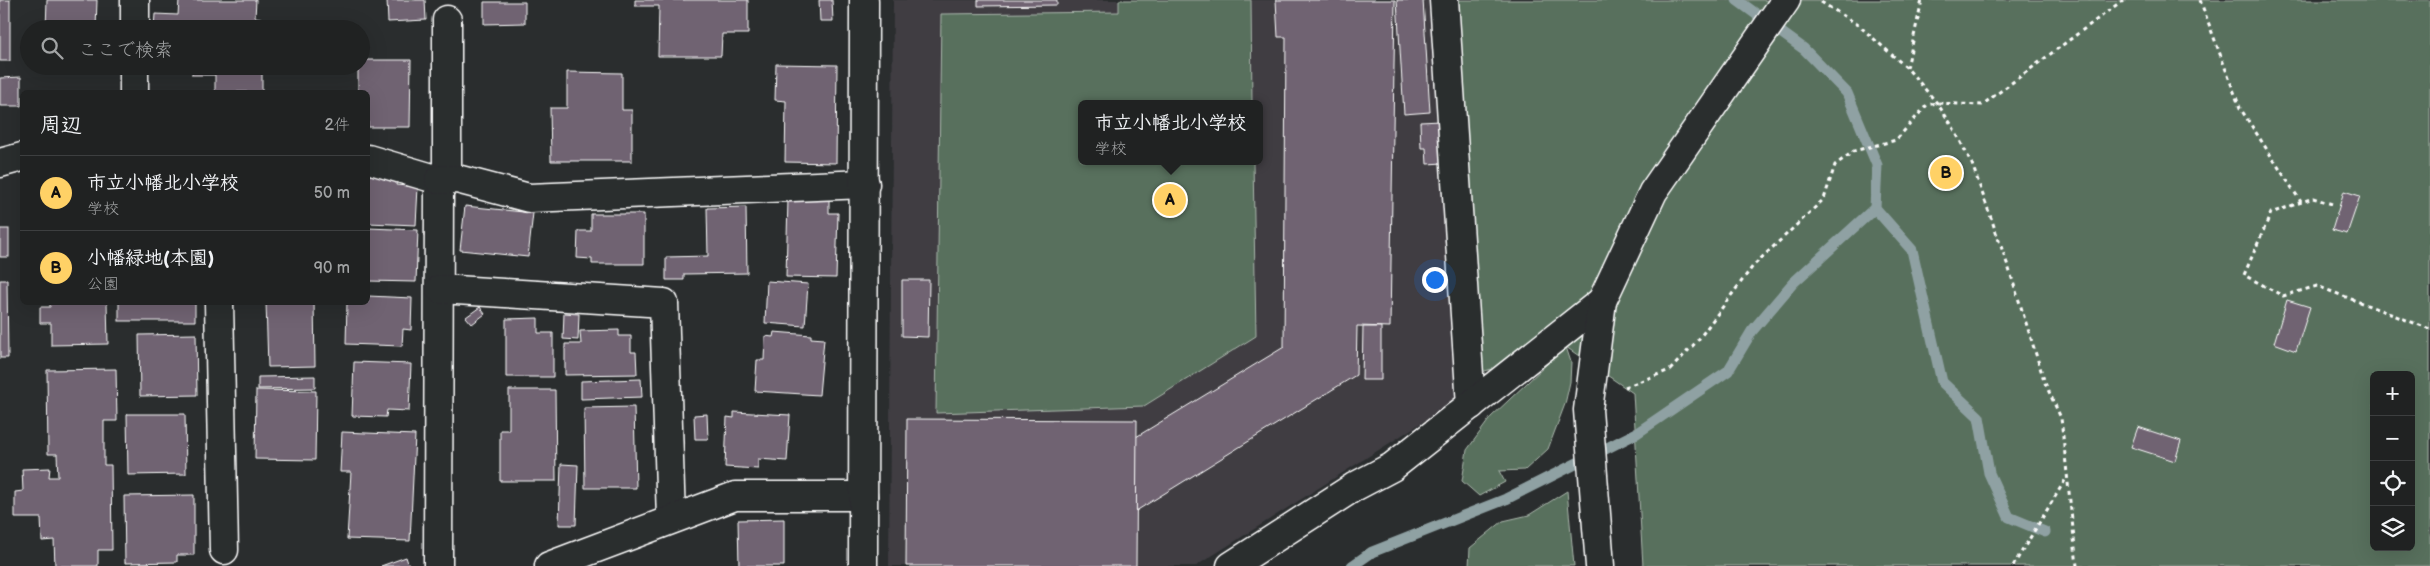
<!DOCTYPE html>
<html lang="ja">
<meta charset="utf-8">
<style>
body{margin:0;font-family:"Balsamiq Sans","Klee One",sans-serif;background:#282a2a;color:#f1f3f6}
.controls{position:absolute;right:15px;bottom:15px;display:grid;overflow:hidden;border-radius:8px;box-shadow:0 5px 20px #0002}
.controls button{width:45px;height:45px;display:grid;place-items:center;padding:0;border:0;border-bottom:1px solid #3d3f40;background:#202222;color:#f1f3f6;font:25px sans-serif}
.you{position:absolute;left:1434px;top:279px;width:18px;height:18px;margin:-12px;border:4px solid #fff;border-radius:50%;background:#1a73e8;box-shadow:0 0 0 8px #1a73e833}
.badge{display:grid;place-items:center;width:32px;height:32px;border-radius:50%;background:#ffd166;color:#111;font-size:16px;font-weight:700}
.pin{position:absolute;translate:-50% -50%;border:2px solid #fff;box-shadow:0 1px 5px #0006}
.popup{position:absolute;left:1078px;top:100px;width:185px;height:65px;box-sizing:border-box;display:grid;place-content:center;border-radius:8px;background:#202222;filter:drop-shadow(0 1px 4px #0005);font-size:16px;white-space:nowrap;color:#a2a4a5}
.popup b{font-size:19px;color:#f1f3f6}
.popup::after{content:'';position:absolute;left:50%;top:100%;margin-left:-10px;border:10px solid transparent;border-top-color:#202222}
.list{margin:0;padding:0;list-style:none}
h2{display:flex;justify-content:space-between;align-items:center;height:65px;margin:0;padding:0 20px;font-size:21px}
h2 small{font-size:16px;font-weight:400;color:#a2a4a5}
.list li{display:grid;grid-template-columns:32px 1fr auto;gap:15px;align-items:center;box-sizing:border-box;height:75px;padding:0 20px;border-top:1px solid #3d3f40}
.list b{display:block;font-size:19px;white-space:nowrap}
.list p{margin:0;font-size:16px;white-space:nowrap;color:#a2a4a5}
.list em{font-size:16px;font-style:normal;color:#a2a4a5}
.icon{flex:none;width:28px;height:28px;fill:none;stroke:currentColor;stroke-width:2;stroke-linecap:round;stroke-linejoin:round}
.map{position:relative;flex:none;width:2430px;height:566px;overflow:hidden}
.search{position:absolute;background:#202222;box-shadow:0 5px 20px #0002;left:20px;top:20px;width:350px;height:55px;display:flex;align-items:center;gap:12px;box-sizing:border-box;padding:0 18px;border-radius:28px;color:#a2a4a5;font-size:19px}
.panel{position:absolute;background:#202222;box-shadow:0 5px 20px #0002;left:20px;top:90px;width:350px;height:215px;border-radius:8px}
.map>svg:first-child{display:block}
.built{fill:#3f3d42;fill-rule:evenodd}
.green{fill:#58705d;stroke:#acb8ae;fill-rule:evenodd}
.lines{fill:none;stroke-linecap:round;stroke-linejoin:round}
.stream{stroke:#8fa1a3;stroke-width:11}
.building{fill:#6f6372;stroke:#fff}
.minor-casing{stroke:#fff;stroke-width:31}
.path{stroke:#fff;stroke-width:3;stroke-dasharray:4 4;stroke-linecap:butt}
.minor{stroke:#2a2d2e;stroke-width:28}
</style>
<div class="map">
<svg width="2430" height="566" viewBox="0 0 2430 566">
<rect width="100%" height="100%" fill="#2a2d2e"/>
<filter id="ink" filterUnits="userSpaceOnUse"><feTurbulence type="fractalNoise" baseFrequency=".02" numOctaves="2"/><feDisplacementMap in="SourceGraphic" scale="10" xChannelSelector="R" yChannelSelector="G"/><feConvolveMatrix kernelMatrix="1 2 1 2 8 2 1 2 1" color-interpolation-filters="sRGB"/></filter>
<g filter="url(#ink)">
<path class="built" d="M893,0H1439L1459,399L1196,566H889ZM1081,104H1259V161H1081Z"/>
<g class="green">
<path d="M1119,0H1251L1252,104H1081V161H1253L1256,336L1144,406L936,413L941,14L1119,12Z"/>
<path d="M1451,0H2430V566H1643L1633,393L1566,347L1571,362L1570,382L1565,404L1548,449L1525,470L1499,471L1505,482L1479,496L1462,481L1467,450L1491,417L1565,347L1475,374ZM2374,375H2411V547H2374Z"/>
<path d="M1567,491L1574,566H1469L1470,548L1503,521L1529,515Z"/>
</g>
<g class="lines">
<g class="stream">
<path d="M1737,0L1804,49L1847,93L1877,165L1875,208L1912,250L1942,382L1979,417L1989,473L2009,517L2045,532"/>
<path d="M1352,566L1372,552L1506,499L1637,433L1728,371L1752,331L1793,283L1875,208"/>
</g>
</g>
<g class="building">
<rect x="0" y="0" width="10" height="61"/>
<path d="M47,0H97L96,29H46Z"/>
<path d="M179,0H256L255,17L261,18V29L154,28L155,14L178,15Z"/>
<path d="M387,0H425L426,20L388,22Z"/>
<path d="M635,0H748V34H722L721,56H658L659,6H635Z"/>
<path d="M819,0H832L833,21H820Z"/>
<path d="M978,0H1057V5L978,6Z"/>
<path d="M1276,0H1395L1390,327L1357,326L1356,375L1136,511V437L1284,347L1286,37H1278Z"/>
<path d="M1397,0H1423L1430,112L1404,114Z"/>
<path d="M484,2H525V23L484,24Z"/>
<path d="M361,60H411L410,127H368V92H358V66H361Z"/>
<path d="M776,64L837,65L836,163L785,162L786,101L775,100Z"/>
<path d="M192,66H262V92H215V75H192Z"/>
<path d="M567,72L622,73V110H632V161H551L550,108H567Z"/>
<path d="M21,77V106H0V78Z"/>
<path d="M1441,121L1443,163L1427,164L1426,148H1421L1420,122Z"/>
<path d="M368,175L397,177L396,185L418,187L416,225L368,223Z"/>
<path d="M2344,191L2360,196L2347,234L2332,230Z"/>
<path d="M788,199L829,200V213H838L836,278L786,277Z"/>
<path d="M465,206L533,213L528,257L460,250Z"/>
<path d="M746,207L747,273L684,274V280H666V257L708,256L707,208Z"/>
<path d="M591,214H644V264H592V259L577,258L578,231H591Z"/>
<path d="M368,228L418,230L416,282L368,281Z"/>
<rect x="0" y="229" width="9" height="28"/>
<path d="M0,280H7L8,358H0Z"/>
<path d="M902,280H929L928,337L902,336Z"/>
<path d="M767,281L808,284L805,326L765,323Z"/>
<path d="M368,296L412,298L411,330L403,329L402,346L346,344L347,302H368Z"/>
<path d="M2287,300L2310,307L2296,351L2274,343Z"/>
<path d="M50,302H107L108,344L51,345V323H40V307H50Z"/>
<rect x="119" y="302" width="76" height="19"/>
<path d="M266,302H314L315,366L268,367Z"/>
<path d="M480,307L485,314L472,324L466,317Z"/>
<path d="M564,313L579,314L578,340L563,339Z"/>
<path d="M538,318V333H553V377H506V319Z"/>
<path d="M1363,327H1381V380H1362Z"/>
<path d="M619,330V336H631V352H636L637,374L565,375V344H581L580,331Z"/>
<path d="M774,332L811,335V338L824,339L819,395L755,391L757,360H764L765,336L773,337Z"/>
<path d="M196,334L197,395L140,396L139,335Z"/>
<path d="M354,362L411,364L409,411L387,410L386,417L352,416Z"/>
<path d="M116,369L117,421H104V465H111L112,550H98V566H55L54,540L42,541L41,518H15V492L23,491L22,469L50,468L49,477H58L57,454H48L47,370Z"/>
<path d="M315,376V388L258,389V377Z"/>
<path d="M641,379L642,397L581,399V381Z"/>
<path d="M256,390L316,391L315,460L255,459Z"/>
<path d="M509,390H555L556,481H500V430H509Z"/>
<path d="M634,407L636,488H585L584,408Z"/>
<path d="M734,412L790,415L787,461L758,459V469L725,467L727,417L734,418Z"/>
<path d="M127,414H185L186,474L128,475Z"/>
<path d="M707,414L708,439H695L694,415Z"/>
<path d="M907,419L1137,420L1136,566H906Z"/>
<path d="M2138,427L2181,441L2175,461L2131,447Z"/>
<path d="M342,432L415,435L410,541L347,539L351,472H340Z"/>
<path d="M561,464L578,465L576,525H559Z"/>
<path d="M194,495V555H177V562L125,563L124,496Z"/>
<path d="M784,519V566H739L738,520Z"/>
<path d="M406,557L409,566H381Z"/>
</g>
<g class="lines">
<defs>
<g id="minor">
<path d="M1444,0L1471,405"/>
<path d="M447,20V179"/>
<path d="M135,29V0"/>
<path d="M134,92V66"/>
<path d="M368,159L439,180L438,566"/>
<path d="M0,163L22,157"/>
<path d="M439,180L457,179L529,198L865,184"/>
<path d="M440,289L664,303L671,519"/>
<path d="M219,302L224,550"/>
<path d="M549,566L735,496H863"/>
<path d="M863,566L864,0"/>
<path d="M1231,566L1354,487L1392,467L1602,301"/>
<path d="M1600,566L1588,410L1602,301L1653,192L1786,0"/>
</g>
</defs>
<use href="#minor" class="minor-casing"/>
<g class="path">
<path d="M2200,0L2240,108L2301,202"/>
<path d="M1821,2L1857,24L1907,68L1937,103L1953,127L1972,164L2009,269L2045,383L2061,418L2077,566"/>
<path d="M1907,68L1922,0"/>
<path d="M2332,204L2313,198L2271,213L2244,275L2283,296L2317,286L2430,329"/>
<path d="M1625,387L1670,370L1698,340L1753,266L1824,199L1835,165L1854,151L1896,140L1927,105L1937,103L1982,105L2123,0"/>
<path d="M2013,566L2067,477"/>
</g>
<use href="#minor" class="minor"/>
</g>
</g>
</svg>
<div class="controls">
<button>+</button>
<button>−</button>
<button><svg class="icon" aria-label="locate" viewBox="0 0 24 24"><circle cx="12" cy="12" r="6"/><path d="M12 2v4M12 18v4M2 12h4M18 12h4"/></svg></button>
<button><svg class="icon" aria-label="layers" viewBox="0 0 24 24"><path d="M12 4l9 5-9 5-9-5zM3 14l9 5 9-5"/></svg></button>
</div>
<div class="you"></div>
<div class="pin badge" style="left:1170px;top:200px">A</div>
<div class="popup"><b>市立小幡北小学校</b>学校</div>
<div class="pin badge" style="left:1946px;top:173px">B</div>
<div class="search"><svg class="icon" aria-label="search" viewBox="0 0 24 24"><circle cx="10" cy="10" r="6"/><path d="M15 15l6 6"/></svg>ここで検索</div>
<section class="panel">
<h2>周辺<small>2件</small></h2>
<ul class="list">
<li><span class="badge">A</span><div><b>市立小幡北小学校</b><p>学校</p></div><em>50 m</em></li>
<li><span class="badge">B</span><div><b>小幡緑地(本園)</b><p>公園</p></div><em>90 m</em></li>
</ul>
</section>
</div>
